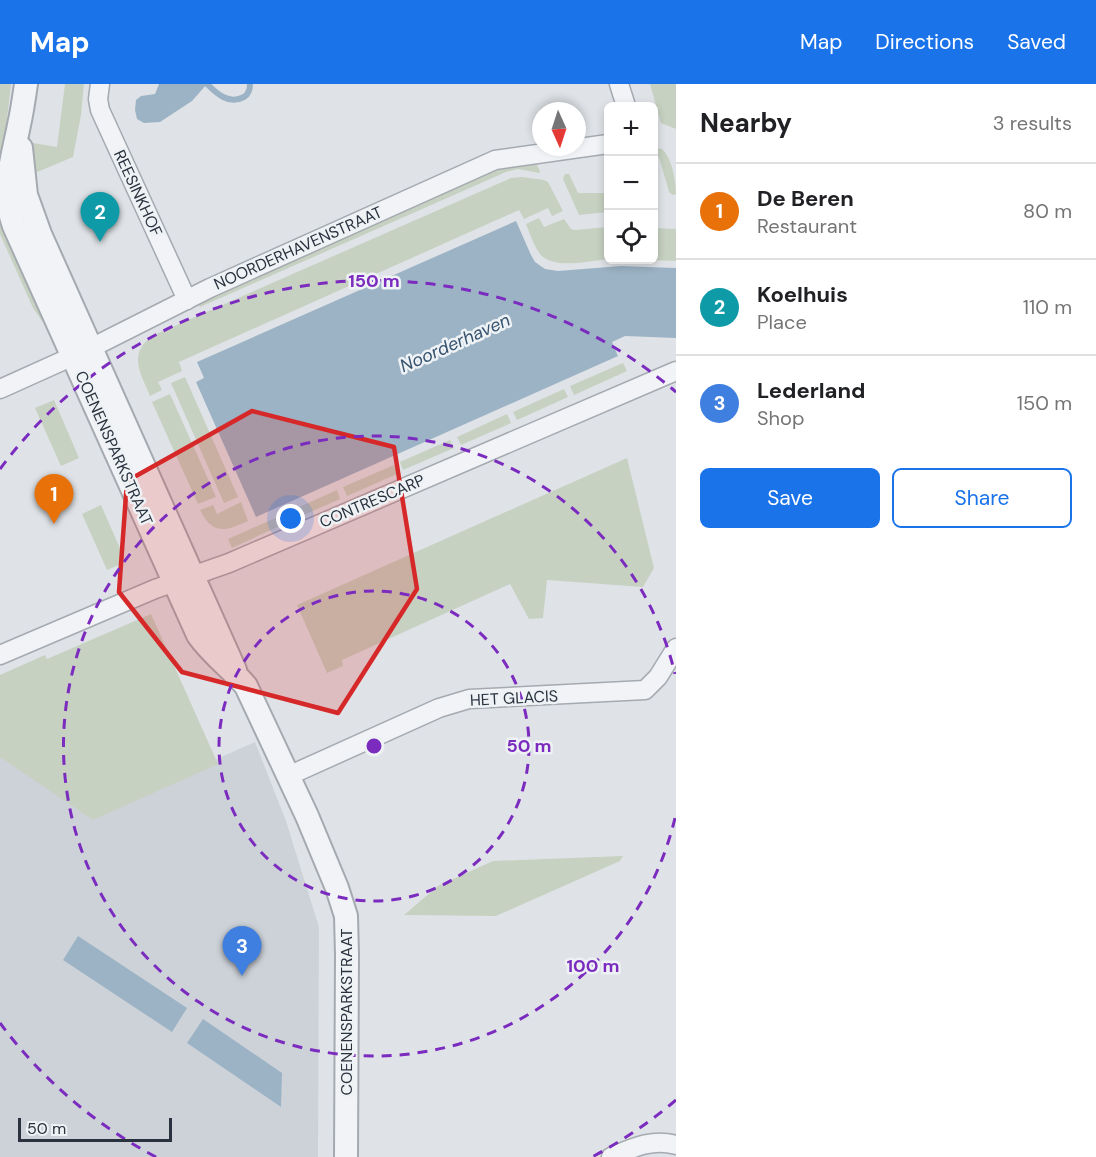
<!DOCTYPE html>
<meta charset="utf-8">
<style>
body{margin:0;font-family:"DM Sans",sans-serif;background:#f6f6f6;color:#202124}
.controls{position:absolute;right:18px;top:18px;display:grid;overflow:hidden;border-radius:9px;box-shadow:0 3px 9px #0003}
.controls button{width:54px;height:54px;display:grid;place-items:center;padding:0;border:0;border-bottom:2px solid #e0e0e0;background:#fff;color:#202124;font:30px sans-serif}
.compass{position:absolute;left:532px;top:18px;width:54px;height:54px;border-radius:50%;background:#fff;box-shadow:0 3px 9px #0003;rotate:177deg}
.scale{position:absolute;left:18px;bottom:15px;width:154px;box-sizing:border-box;padding-left:6px;border:3px solid #29323e;border-top:0;font-size:16px;line-height:21px;white-space:nowrap;color:#29323e;-webkit-text-stroke:4px #eef2f5;paint-order:stroke}
.you{position:absolute;left:291px;top:435px;width:21px;height:21px;margin:-15px;border:4px solid #fff;border-radius:50%;background:#1a73e8;box-shadow:0 0 0 9px #1a73e833}
.badge{display:grid;place-items:center;width:39px;height:39px;border-radius:50%;background:#1a73e8;color:#fff;font-size:20px;font-weight:700}
.pin{position:absolute;translate:-50% -50px;filter:drop-shadow(0 2px 3px #0008)}
.pin::after{content:'';position:absolute;top:32px;width:21px;height:18px;background:inherit;clip-path:polygon(0 0,100% 0,50% 100%)}
.list{margin:0;padding:0;list-style:none}
h2{display:flex;justify-content:space-between;align-items:center;height:78px;margin:0;padding:0 24px;font-size:26px}
h2 small{font-size:20px;font-weight:400;color:#757577}
.list li{display:grid;grid-template-columns:39px 1fr auto;gap:18px;align-items:center;box-sizing:border-box;height:96px;padding:0 24px;border-top:2px solid #e0e0e0}
.list b{display:block;font-size:22px;white-space:nowrap}
.list p{margin:0;font-size:20px;white-space:nowrap;color:#757577}
.list em{font-size:20px;font-style:normal;color:#757577}
.actions{display:flex;gap:12px;padding:18px 24px}
.actions a{flex:1;padding:14px 0;border:2px solid #1a73e8;border-radius:9px;text-align:center;font-size:21px;color:#1a73e8}
.actions .main{background:#1a73e8;color:#fff}
.icon{flex:none;width:33px;height:33px;fill:none;stroke:currentColor;stroke-width:2;stroke-linecap:round;stroke-linejoin:round}
.map{position:relative;flex:none;width:676px;height:1073px;overflow:hidden}
header{display:flex;align-items:center;gap:36px;box-sizing:border-box;height:84px;padding:0 30px;background:#1a73e8;color:#fff}
header strong{font-size:28px}
nav{display:flex;gap:33px;margin-inline-start:auto;font-size:21px}
main{display:flex}
aside{flex:1;background:#fff}
.map>svg:first-child{display:block}
.built{fill:#cdd2d9}
.green{fill:#c6d1c1}
.water{fill:#9cb3c5}
.lines{fill:none;stroke-linecap:round;stroke-linejoin:round}
.stream{stroke:#9cb3c5;stroke-width:6}
.minor-casing{stroke:#a5aab1;stroke-width:21}
.tertiary-casing{stroke:#a5aab1;stroke-width:26}
.minor{stroke:#f1f3f6;stroke-width:18}
.tertiary{stroke:#f1f3f6;stroke-width:22}
.marked{fill:#d62828;fill-opacity:0.2;stroke:#d62828;stroke-width:4.5;stroke-linejoin:round}
.ring{fill:none;stroke:#7b2cbf;stroke-width:3;stroke-dasharray:10 8}
.labels{text-anchor:middle;dominant-baseline:central;stroke-width:5;stroke-linejoin:round;paint-order:stroke}
.street-label{font-size:16px;fill:#29323e;stroke:#eef2f5}
.water-label{font-size:18px;font-style:italic;fill:#36536f;stroke:#eef2f5}
.centre{fill:#7b2cbf;stroke:#eef2f5;stroke-width:3}
.ring-label{font-size:18px;text-anchor:middle;font-weight:bold;fill:#7b2cbf;stroke:#eef2f5;stroke-width:5;stroke-linejoin:round;paint-order:stroke}
</style>
<header>
<strong>Map</strong>
<nav><a>Map</a><a>Directions</a><a>Saved</a></nav>
</header>
<main>
<div class="map">
<svg width="676" height="1073" viewBox="0 0 676 1073">
<rect width="100%" height="100%" fill="#dfe3e7"/>
<path class="built" d="M255,658L286,737L319,843L318,1073H0V668L95,729Z"/>
<g class="green">
<path d="M0,0H11L0,95Z"/>
<path d="M65,0H84L81,31L73,73L30,91V74L33,59L57,63Z"/>
<path d="M650,0H676V45L661,39Z"/>
<path d="M654,64L662,65C672,74 676,97 676,110L673,111L669,108L659,73H654Z"/>
<path d="M535,77L540,87L539,89L518,85L506,88L200,223L199,221L211,211L500,82Z"/>
<path d="M565,90H569L578,109H608V128L579,131L563,95Z"/>
<path d="M522,93L544,96L548,98L563,127L552,132L548,124L524,135L519,126L179,278L182,287L158,298L162,306L150,312C140,288 127,269 154,251L511,94Z"/>
<path d="M539,134L544,143L564,135L571,145L575,146L608,143V175C590,177 553,186 540,170C534,162 530,150 526,140Z"/>
<path d="M0,142L6,146L49,235L42,237L33,224L0,150Z"/>
<path d="M654,144L676,145V177L651,176H654Z"/>
<path d="M623,279L627,287L574,311L570,302Z"/>
<path d="M185,293L238,413L224,419L171,299Z"/>
<path d="M564,305L568,313L517,336L513,328Z"/>
<path d="M170,310L216,413L198,420L152,318Z"/>
<path d="M54,316L79,374L61,382L35,324Z"/>
<path d="M507,330L511,339L461,361L457,353Z"/>
<path d="M450,356L454,364L403,386L400,378Z"/>
<path d="M627,374L654,484L643,503L547,496L543,534L529,535L510,500L342,576L343,582L327,589L297,521Z"/>
<path d="M394,381L397,390L347,412L343,403Z"/>
<path d="M337,406L340,415L290,437L286,429Z"/>
<path d="M241,418L248,437C226,447 213,452 200,426L213,421L217,430Z"/>
<path d="M101,421L126,478L107,486L82,430Z"/>
<path d="M280,432L284,440L232,464L228,455Z"/>
<path d="M151,530L218,680L93,736L0,673V591L45,571L47,575Z"/>
<path d="M623,772L620,777L496,832L404,831L438,802L493,777Z"/>
</g>
<g class="water">
<path d="M159,0H207L192,17L160,38L144,39L137,35L135,26L136,16L141,12L155,10Z"/>
<path d="M516,137L531,171L535,178L545,185L558,187L621,182L676,184V254L625,252L612,258L618,272L256,433L196,298L204,294L197,278Z"/>
<path d="M78,852L187,924L172,948L63,876Z"/>
<path d="M203,935L282,989L281,1023L187,959Z"/>
</g>
<g class="lines">
<path class="stream" d="M207,0C217,10 229,21 244,13C249,10 250,6 250,0"/>
<defs>
<g id="minor">
<path d="M100,0L98,15L100,26L187,216"/>
<path d="M619,0L626,22"/>
<path d="M0,305L91,264L210,204L495,76L608,60"/>
<path d="M0,571L155,505L229,479L676,287"/>
<path d="M288,692L439,624L469,615L645,606L658,593L676,564"/>
<path d="M611,1073C632,1064 653,1054 676,1061"/>
</g>
<g id="tertiary">
<path d="M26,0C24,14 22,28 19,41C12,77 1,106 14,142L198,551C212,571 231,584 246,602L307,732L337,804L346,832L347,871L346,1073"/>
<path d="M21,64L26,111L40,150L235,586"/>
</g>
</defs>
<use href="#minor" class="minor-casing"/>
<use href="#tertiary" class="tertiary-casing"/>
<use href="#minor" class="minor"/>
<use href="#tertiary" class="tertiary"/>
</g>
<path class="marked" d="M252,327L394,363L417,505L338,629L182,588L119,508L127,397Z"/>
<g class="ring">
<circle cx="374" cy="662" r="155"/>
<path d="M675 734A310 310 0 1 1 675 590"/>
<path d="M676 1016A465 465 0 0 1 592 1073M156 1073A465 465 0 0 1 0 939M0 385A465 465 0 0 1 676 308"/>
</g>
<g class="labels">
<g class="street-label">
<text transform="translate(138 109) rotate(65)">REESINKHOF</text>
<text transform="translate(298 164) rotate(-24)">NOORDERHAVENSTRAAT</text>
<text transform="translate(114 364) rotate(66)">COENENSPARKSTRAAT</text>
<text transform="translate(372 417) rotate(-23)">CONTRESCARP</text>
<text transform="translate(514 614) rotate(-3)">HET GLACIS</text>
<text transform="translate(346 928) rotate(-90)">COENENSPARKSTRAAT</text>
</g>
<g class="water-label">
<text transform="translate(455 259) rotate(-24)">Noorderhaven</text>
</g>
</g>
<circle cx="374" cy="662" r="9" class="centre"/>
<g class="ring-label">
<text x="374" y="203">150 m</text>
<text x="529" y="668">50 m</text>
<text x="593" y="888">100 m</text>
</g>
</svg>
<div class="controls">
<button>+</button>
<button>−</button>
<button><svg class="icon" aria-label="locate" viewBox="0 0 24 24"><circle cx="12" cy="12" r="6"/><path d="M12 2v4M12 18v4M2 12h4M18 12h4"/></svg></button>
</div>
<svg class="compass" viewBox="-18 -18 36 36"><path d="M0-13l5 13h-10z" fill="#e53935"/><path d="M0 13l5-13h-10z" fill="#757577"/></svg>
<div class="scale">50 m</div>
<div class="you"></div>
<div class="pin badge" style="left:54px;top:440px;background:#e8710a">1</div>
<div class="pin badge" style="left:100px;top:158px;background:#0f9aa8">2</div>
<div class="pin badge" style="left:242px;top:892px;background:#3f7fe0">3</div>
</div>
<aside>
<h2>Nearby<small>3 results</small></h2>
<ul class="list">
<li><span class="badge" style="background:#e8710a">1</span><div><b>De Beren</b><p>Restaurant</p></div><em>80 m</em></li>
<li><span class="badge" style="background:#0f9aa8">2</span><div><b>Koelhuis</b><p>Place</p></div><em>110 m</em></li>
<li><span class="badge" style="background:#3f7fe0">3</span><div><b>Lederland</b><p>Shop</p></div><em>150 m</em></li>
</ul>
<div class="actions"><a class="main">Save</a><a>Share</a></div>
</aside>
</main>
